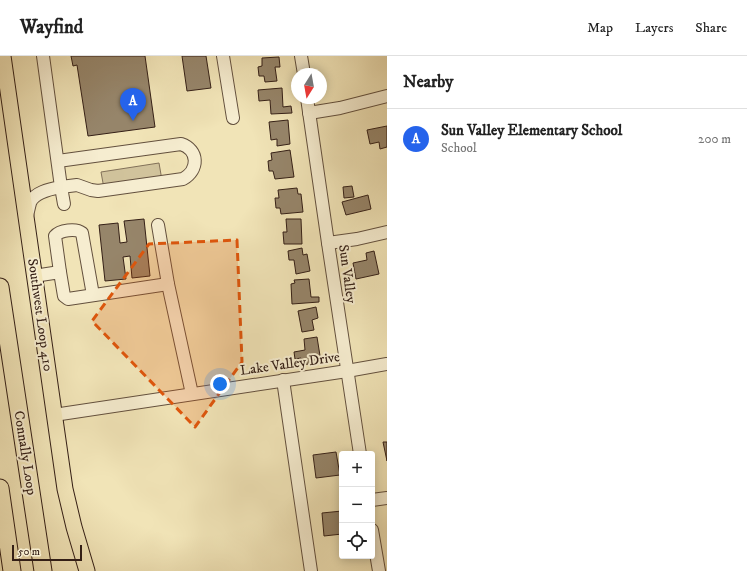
<!DOCTYPE html>
<meta charset="utf-8">
<style>
body{margin:0;font-family:"IM FELL DW Pica",serif;background:#f2f2f2;color:#222}
.controls{position:absolute;right:12px;bottom:12px;display:grid;overflow:hidden;border-radius:4px;box-shadow:0 2px 10px #0003}
.controls button{width:36px;height:36px;display:grid;place-items:center;padding:0;border:0;border-bottom:1px solid #e0e0e0;background:#fff;color:#222;font:20px sans-serif}
.compass{position:absolute;left:291px;top:12px;width:36px;height:36px;border-radius:50%;background:#fff;box-shadow:0 2px 10px #0003;rotate:191deg}
.scale{position:absolute;left:12px;bottom:10px;width:70px;box-sizing:border-box;padding-left:4px;border:2px solid #341f16;border-top:0;font-size:11px;line-height:14px;white-space:nowrap;color:#341f16;-webkit-text-stroke:3px #f6edd0;paint-order:stroke}
.you{position:absolute;left:220px;top:328px;width:14px;height:14px;margin:-10px;border:3px solid #fff;border-radius:50%;background:#1a73e8;box-shadow:0 0 0 6px #1a73e833}
.badge{display:grid;place-items:center;width:26px;height:26px;border-radius:50%;background:#2563eb;color:#fff;font-size:13px;font-weight:700}
.pin{position:absolute;translate:-50% -33px;filter:drop-shadow(0 1px 2px #0008)}
.pin::after{content:'';position:absolute;top:21px;width:14px;height:12px;background:inherit;clip-path:polygon(0 0,100% 0,50% 100%)}
.list{margin:0;padding:0;list-style:none}
h2{display:flex;justify-content:space-between;align-items:center;height:52px;margin:0;padding:0 16px;font-size:17px}
h2 small{font-size:13px;font-weight:400;color:#767676}
.list li{display:grid;grid-template-columns:26px 1fr auto;gap:12px;align-items:center;box-sizing:border-box;height:60px;padding:0 16px;border-top:1px solid #e0e0e0}
.list b{display:block;font-size:15px;white-space:nowrap}
.list p{margin:0;font-size:13px;white-space:nowrap;color:#767676}
.list em{font-size:13px;font-style:normal;color:#767676}
.icon{flex:none;width:22px;height:22px;fill:none;stroke:currentColor;stroke-width:2;stroke-linecap:round;stroke-linejoin:round}
.map{position:relative;flex:none;width:387px;height:515px;overflow:hidden}
header{display:flex;align-items:center;gap:24px;box-sizing:border-box;height:56px;padding:0 20px;background:#fff;border-bottom:1px solid #e0e0e0}
header strong{font-size:19px}
nav{display:flex;gap:22px;margin-inline-start:auto;font-size:14px}
main{display:flex}
aside{flex:1;background:#fff}
.map>svg:first-child{display:block}
.green{fill:#d1c39c;stroke:#827159}
.building{fill:#96856a;stroke:#341f16}
.lines{fill:none;stroke-linecap:round;stroke-linejoin:round}
.minor-casing{stroke:#63503e;stroke-width:14}
.major-casing{stroke:#341f16;stroke-width:17}
.highway-casing{stroke:#341f16;stroke-width:19}
.minor{stroke:#f6edd0;stroke-width:12}
.major{stroke:#f1e4b7;stroke-width:15}
.highway{stroke:#f1e4b7;stroke-width:17}
.marked{fill:#df560c;fill-opacity:0.2;stroke:#df560c;stroke-width:3;stroke-dasharray:8 5;stroke-linejoin:round}
.labels{text-anchor:middle;dominant-baseline:central;stroke-width:4;stroke-linejoin:round;paint-order:stroke}
.street-label{font-size:14px;fill:#341f16;stroke:#f6edd0}
</style>
<header>
<strong>Wayfind</strong>
<nav><a>Map</a><a>Layers</a><a>Share</a></nav>
</header>
<main>
<div class="map">
<svg width="387" height="515" viewBox="0 0 387 515">
<rect width="100%" height="100%" fill="#f1e4b7"/>
<filter id="stains"><feTurbulence type="fractalNoise" baseFrequency=".005" numOctaves="4"/><feColorMatrix values="0 0 0 0 .2 0 0 0 0 .09 0 0 0 0 .02 0 0 0 .5 -.17"/></filter>
<radialGradient id="worn" r=".72"><stop offset=".6" stop-color="#630" stop-opacity="0"/><stop offset="1" stop-color="#630" stop-opacity=".3"/></radialGradient>
<path class="green" d="M159,107L163,130L105,138L101,116Z"/>
<g class="building">
<path d="M71,0H145L155,71L88,80L77,9L73,10Z"/>
<path d="M182,0H206L211,32L187,35Z"/>
<path d="M279,1L280,11H275L277,25L265,26L264,20H259L258,11L262,10V2Z"/>
<path d="M282,32L283,51L291,50L292,57L271,58L270,44L259,45L258,34Z"/>
<path d="M288,64L290,88L277,90V83L271,84L269,66Z"/>
<path d="M387,70V91L380,93L379,86L370,88L367,74Z"/>
<path d="M290,94L294,121L275,123L273,115H269L268,105L272,104L271,97Z"/>
<path d="M352,130L354,141L344,142L343,131Z"/>
<path d="M297,132L298,138H301L303,156L281,158L280,152H276L275,142H279L278,134Z"/>
<path d="M368,139L371,153L346,159L342,146Z"/>
<path d="M144,163L150,220L132,222L130,200L123,201L126,223L105,225L99,169L118,167L120,187L127,186L124,165Z"/>
<path d="M286,163H301L302,188H284L283,176H287Z"/>
<path d="M302,192L303,199L307,198L310,215L296,218L294,204H289L288,195Z"/>
<path d="M374,195L379,218L356,223L353,207L367,204L366,197Z"/>
<path d="M309,223L311,241H319V246L292,248L291,228L295,227L294,224Z"/>
<path d="M316,251L318,262L312,264L314,274L302,276L298,255Z"/>
<path d="M317,281L321,306L302,309L301,302L295,303L294,296L305,294L304,283Z"/>
<path d="M383,386H387V405Z"/>
<path d="M336,396L340,419L316,422L313,399Z"/>
<path d="M342,455V478L324,480L322,457Z"/>
</g>
<g class="lines">
<defs>
<g id="minor">
<path d="M223,0L233,62"/>
<path d="M301,0L304,18"/>
<path d="M307,42L328,187L360,398"/>
<path d="M309,57L340,52L387,40"/>
<path d="M58,105L181,88C199,94 199,114 183,123L98,135L91,134L77,129L61,131L64,148"/>
<path d="M27,160C28,155 29,151 30,147C34,136 51,133 61,131L43,0"/>
<path d="M158,169L168,228L192,338"/>
<path d="M328,187L357,183L387,176"/>
<path d="M60,216L55,180C60,174 76,172 82,177L93,239"/>
<path d="M34,220L60,216L64,240L68,243L168,228"/>
<path d="M283,324L311,515"/>
<path d="M54,359L347,315L387,308"/>
<path d="M372,444L387,442"/>
<path d="M372,474L379,515"/>
</g>
<path id="major" d="M3,0L65,433L74,471L87,515"/>
<g id="highway">
<path d="M0,231L43,515"/>
<path d="M0,432L12,515"/>
</g>
</defs>
<use href="#minor" class="minor-casing"/>
<use href="#major" class="major-casing"/>
<use href="#highway" class="highway-casing"/>
<use href="#minor" class="minor"/>
<use href="#major" class="major"/>
<use href="#highway" class="highway"/>
</g>
<path class="marked" d="M237,184L242,306L195,371L92,265L149,188Z"/>
<g class="labels">
<g class="street-label">
<text transform="translate(347 218) rotate(82)">Sun Valley</text>
<text transform="translate(40 259) rotate(82)">Southwest Loop 410</text>
<text transform="translate(290 308) rotate(-8)">Lake Valley Drive</text>
<text transform="translate(25 397) rotate(81)">Connally Loop</text>
</g>
</g>
<rect width="100%" height="100%" filter="url(#stains)"/>
<rect width="100%" height="100%" fill="url(#worn)"/>
</svg>
<div class="controls">
<button>+</button>
<button>−</button>
<button><svg class="icon" aria-label="locate" viewBox="0 0 24 24"><circle cx="12" cy="12" r="6"/><path d="M12 2v4M12 18v4M2 12h4M18 12h4"/></svg></button>
</div>
<svg class="compass" viewBox="-18 -18 36 36"><path d="M0-13l5 13h-10z" fill="#e53935"/><path d="M0 13l5-13h-10z" fill="#767676"/></svg>
<div class="scale">50 m</div>
<div class="you"></div>
<div class="pin badge" style="left:133px;top:65px">A</div>
</div>
<aside>
<h2>Nearby<small></small></h2>
<ul class="list">
<li><span class="badge">A</span><div><b>Sun Valley Elementary School</b><p>School</p></div><em>200 m</em></li>
</ul>
</aside>
</main>
